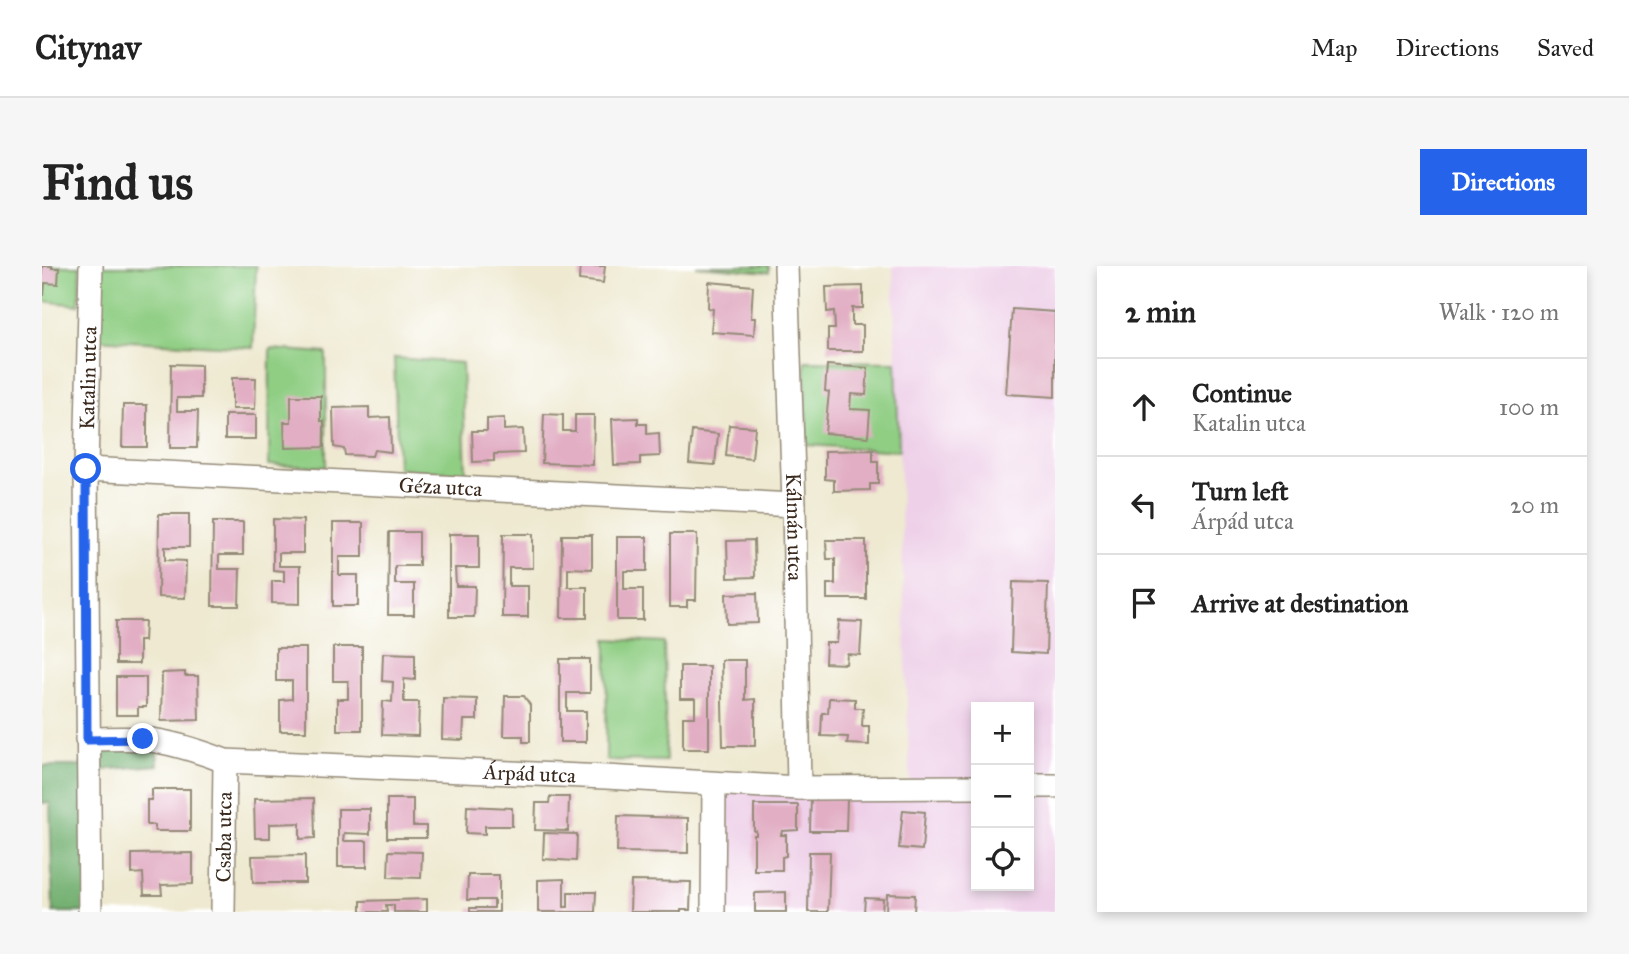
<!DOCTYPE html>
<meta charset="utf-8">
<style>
body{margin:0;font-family:"IM FELL Great Primer",serif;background:#f6f6f6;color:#222}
.controls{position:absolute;right:21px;bottom:21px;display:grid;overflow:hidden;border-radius:0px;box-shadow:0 4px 10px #0003}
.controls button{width:63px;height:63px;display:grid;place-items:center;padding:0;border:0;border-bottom:2px solid #e0e0e0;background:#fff;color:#222;font:35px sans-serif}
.stop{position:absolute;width:21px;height:21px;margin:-16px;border:5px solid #2563eb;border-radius:50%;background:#fff}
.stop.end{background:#2563eb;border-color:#fff;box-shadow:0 2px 7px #0008}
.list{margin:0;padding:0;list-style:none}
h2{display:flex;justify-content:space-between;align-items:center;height:91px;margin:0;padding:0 28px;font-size:30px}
h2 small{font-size:23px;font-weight:400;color:#767676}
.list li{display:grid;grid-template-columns:46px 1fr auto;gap:21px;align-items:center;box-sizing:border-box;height:98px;padding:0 28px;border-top:2px solid #e0e0e0}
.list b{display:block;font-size:26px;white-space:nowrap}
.list p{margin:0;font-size:23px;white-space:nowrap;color:#767676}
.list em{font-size:23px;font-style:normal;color:#767676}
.icon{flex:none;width:38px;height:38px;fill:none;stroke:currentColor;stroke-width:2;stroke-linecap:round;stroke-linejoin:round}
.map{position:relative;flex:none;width:1013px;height:646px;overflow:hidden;border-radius:0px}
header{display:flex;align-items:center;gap:42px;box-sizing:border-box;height:98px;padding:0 35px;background:#fff;border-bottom:2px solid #e0e0e0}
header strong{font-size:33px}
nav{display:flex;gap:38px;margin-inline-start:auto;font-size:24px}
.intro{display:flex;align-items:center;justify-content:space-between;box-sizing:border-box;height:168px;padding:0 42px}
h1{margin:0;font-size:49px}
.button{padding:18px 32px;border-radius:0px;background:#2563eb;color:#fff;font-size:24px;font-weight:700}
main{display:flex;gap:42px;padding:0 42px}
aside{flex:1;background:#fff;border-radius:0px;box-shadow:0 4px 10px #0003}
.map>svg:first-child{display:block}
.built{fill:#eed0e8;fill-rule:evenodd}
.green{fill:#90ce84;stroke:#667c51;stroke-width:2}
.forest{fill:#74b172;stroke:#586e48;stroke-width:2}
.building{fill:#e2aec4}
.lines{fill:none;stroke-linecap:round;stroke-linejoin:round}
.minor-casing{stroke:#948a77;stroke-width:26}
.minor{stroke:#fff;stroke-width:23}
.route{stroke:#2563eb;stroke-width:9}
.labels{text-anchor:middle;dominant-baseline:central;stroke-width:7;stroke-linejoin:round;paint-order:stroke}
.street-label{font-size:21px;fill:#3b2a1e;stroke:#fff}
</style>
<header>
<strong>Citynav</strong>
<nav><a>Map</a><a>Directions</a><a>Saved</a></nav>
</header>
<div class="intro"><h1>Find us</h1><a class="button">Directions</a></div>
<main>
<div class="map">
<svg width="1013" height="646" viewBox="0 0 1013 646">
<rect width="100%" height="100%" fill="#fff"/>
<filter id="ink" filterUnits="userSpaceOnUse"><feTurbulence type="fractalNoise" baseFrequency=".0143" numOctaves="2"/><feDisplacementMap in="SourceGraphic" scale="14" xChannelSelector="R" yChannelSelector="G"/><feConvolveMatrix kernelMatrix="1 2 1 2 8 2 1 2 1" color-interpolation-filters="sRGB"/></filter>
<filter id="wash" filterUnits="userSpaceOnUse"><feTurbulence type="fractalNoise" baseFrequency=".00686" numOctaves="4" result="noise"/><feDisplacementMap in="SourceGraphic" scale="28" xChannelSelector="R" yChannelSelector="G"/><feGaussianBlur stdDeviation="1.57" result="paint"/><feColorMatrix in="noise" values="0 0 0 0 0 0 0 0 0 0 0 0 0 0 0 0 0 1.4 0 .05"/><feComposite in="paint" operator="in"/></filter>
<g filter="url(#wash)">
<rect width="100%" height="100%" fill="#eee9d0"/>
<path class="built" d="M851,0H1013V646H671L672,518L868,522ZM934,441H987V620H934Z"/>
<g class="green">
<path d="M0,0H38L37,39L0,35Z"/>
<path d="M53,0H214L211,82L51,73Z"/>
<path d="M654,0H727V6Z"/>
<path d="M228,83L284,87V201L227,199Z"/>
<path d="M352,92L420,97L424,208L356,202Z"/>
<path d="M763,95L854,96L857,185L765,179Z"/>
<path d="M565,373L622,376L624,495L564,494Z"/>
</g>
<path class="forest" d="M59,480L97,481L115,486L116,499L68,503L59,505L58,646H11L8,537H0V500H38Z"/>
<g id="blocks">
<g class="building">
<path d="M0,0H10V2H17L16,18L3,17L2,29H0Z"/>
<path d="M538,0H563L561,17L537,14Z"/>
<path d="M667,16L711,20L709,52H713L712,69L669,66L671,43L666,42Z"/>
<path d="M821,20V42H810V59H821V85H786V63H793L792,45L785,46L784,21Z"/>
<path d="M970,43L1013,46V131L964,128Z"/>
<path d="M129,98L159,99V132H135V145H156L155,182H128Z"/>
<path d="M785,99L826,102L824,129L809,128L808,143L828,144L826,171L783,167L787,126L783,125Z"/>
<path d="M190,112H214L213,143H190Z"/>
<path d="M249,130H279V155H282V181L243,182L242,156H249Z"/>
<path d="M81,139H105V181H80Z"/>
<path d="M327,141V152L348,151L349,186L332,184L330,190L303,189L302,183L292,181L291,142Z"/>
<path d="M502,148L521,149V165H533V149H552L551,199L500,197Z"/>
<rect x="183" y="149" width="31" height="24"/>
<path d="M462,152V164L481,163L482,187L452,188V195L431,196L430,165H445V153Z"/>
<path d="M596,152V158H605V168L617,167L618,190L598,191V198L572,199L570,153Z"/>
<path d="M687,159L713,161L710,193L684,190Z"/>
<path d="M650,165L676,168L673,199L647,197Z"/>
<path d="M831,184V196H836V218H828V224L792,225V214L783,213V185Z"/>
<path d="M117,248H147V281H123V294L144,295L143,332L116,331Z"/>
<path d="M231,253L261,254V287H237V300H258V338L230,337V315H242V305L231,304Z"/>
<path d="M171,256H201V289H177V303H198L197,340H170Z"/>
<path d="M291,257H321V291H297V309H316V340H291Z"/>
<path d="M347,266H377V300H353V318H372V349H346Z"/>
<path d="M407,268H437V302H413L414,320H433L432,351H407Z"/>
<path d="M461,268H491V302H467V320H486V351H460Z"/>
<path d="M628,268H655L654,334H645V341H628Z"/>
<path d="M520,269H550V303L526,302V321H545V352H519Z"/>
<path d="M575,271H605V305H582V323H601V354H575Z"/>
<path d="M712,274L713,311L686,312L685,275Z"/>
<path d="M784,274H824V333H785V318H793V293H785Z"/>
<path d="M971,316L1006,317L1004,388L969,386Z"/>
<path d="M715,327L716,357L685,358L684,328Z"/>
<path d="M74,355H103L102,375H97V398H74Z"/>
<path d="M797,355L820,356L818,389L805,388L804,398L783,397L784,377H795Z"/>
<path d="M291,381H320V464H295V433H306V415H291Z"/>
<path d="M234,382H264V465H238V434L250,433V415H234Z"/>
<path d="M341,387L373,388V414L362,413V436H377L376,470L340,469L341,435L350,436L351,416L340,415Z"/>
<path d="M518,393H548V427H525V445H544V476H518Z"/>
<path d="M679,394H703V434L713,433V480H681Z"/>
<path d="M638,400H667V483H641V451H653V433H638Z"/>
<path d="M143,406V410H156L157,454L119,455L120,407Z"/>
<path d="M74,411H104V441H96V449H74Z"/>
<path d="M463,430H482L488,439V476H481V470H462Z"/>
<path d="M401,432L435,433V454H422L421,474L400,473Z"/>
<path d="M787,432L813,433V442H821L820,460H827V479L805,478L806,471L779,470L780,447H786Z"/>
<path d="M110,523H148V565H113V559H105V534H110Z"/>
<path d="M508,531H527L526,565L493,564L494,537H507Z"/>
<path d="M272,532L273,572L258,573V557L228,558V572H213L212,533Z"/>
<path d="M769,532L805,533L804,565H768Z"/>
<path d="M345,533H371V560H384V572H345Z"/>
<path d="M712,539H756V564L740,565L739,569H744V590L740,591V604H712V569H714V565H712Z"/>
<path d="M425,540L470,542V560H443V568L424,567Z"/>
<path d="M296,543H328V568L302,567L301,575H325V601H296Z"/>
<path d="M861,544L883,546L880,584L857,582Z"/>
<path d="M576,550L646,552V587L575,586Z"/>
<path d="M502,567L535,568L534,595L501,593Z"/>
<path d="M347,585L380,586L379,612L346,611Z"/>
<path d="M767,586H788L786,646H766Z"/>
<path d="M151,587V618L119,619L120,629H102L101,607L90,608V588Z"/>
<path d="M263,589V617H211L210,590Z"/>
<path d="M426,609H457V646H428V642H452V634H425Z"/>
<path d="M522,613V641H526V626H554L553,646H496V614Z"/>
<path d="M589,615L649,616L648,644H639V646H588Z"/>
<path d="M744,626V646H713V627Z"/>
<path d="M845,628L873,629L872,646H844Z"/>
<path d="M823,632L841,633L840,646H822Z"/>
<path d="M385,633V646H352V639H344L345,646H319V635Z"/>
</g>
</g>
</g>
<g filter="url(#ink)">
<use href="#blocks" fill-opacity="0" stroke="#948a77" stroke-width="2"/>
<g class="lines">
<defs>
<g id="minor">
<path id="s1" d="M744,0L752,239L757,522"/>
<path id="s2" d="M44,203L752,239"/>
<path id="s3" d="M45,473C64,473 83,472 101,473C130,476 157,485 183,495L564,511L757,522L934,521"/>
<path d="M987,520H1013"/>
<path id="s4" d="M48,646L44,203L49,0"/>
<path id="s5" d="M181,646L183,495"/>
<path d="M671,646L672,518"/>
</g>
</defs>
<use href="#minor" class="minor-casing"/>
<use href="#minor" class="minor"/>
</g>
</g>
<g class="lines" filter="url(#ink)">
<path class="route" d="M44,203L45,474L101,473"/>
</g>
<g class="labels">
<g class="street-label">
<text stroke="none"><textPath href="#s4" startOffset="534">Katalin utca</textPath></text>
<text stroke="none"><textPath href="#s2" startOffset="355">Géza utca</textPath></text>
<text stroke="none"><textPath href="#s1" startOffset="261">Kálmán utca</textPath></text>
<text stroke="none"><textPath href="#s3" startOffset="446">Árpád utca</textPath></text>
<text stroke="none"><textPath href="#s5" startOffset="75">Csaba utca</textPath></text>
</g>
</g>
</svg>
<div class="controls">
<button>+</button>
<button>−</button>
<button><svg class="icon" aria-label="locate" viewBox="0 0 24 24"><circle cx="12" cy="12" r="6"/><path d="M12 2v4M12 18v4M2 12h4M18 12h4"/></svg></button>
</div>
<div class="stop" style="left:44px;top:203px"></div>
<div class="stop end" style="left:101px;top:473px"></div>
</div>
<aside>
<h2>2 min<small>Walk · 120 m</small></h2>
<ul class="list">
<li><svg class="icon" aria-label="ahead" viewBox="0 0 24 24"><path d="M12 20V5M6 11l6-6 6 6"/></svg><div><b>Continue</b><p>Katalin utca</p></div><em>100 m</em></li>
<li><svg class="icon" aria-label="left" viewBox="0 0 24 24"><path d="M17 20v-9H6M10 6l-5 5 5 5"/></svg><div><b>Turn left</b><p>Árpád utca</p></div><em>20 m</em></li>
<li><svg class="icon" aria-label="arrive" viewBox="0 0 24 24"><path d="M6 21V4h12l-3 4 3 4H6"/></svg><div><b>Arrive at destination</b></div></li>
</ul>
</aside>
</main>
